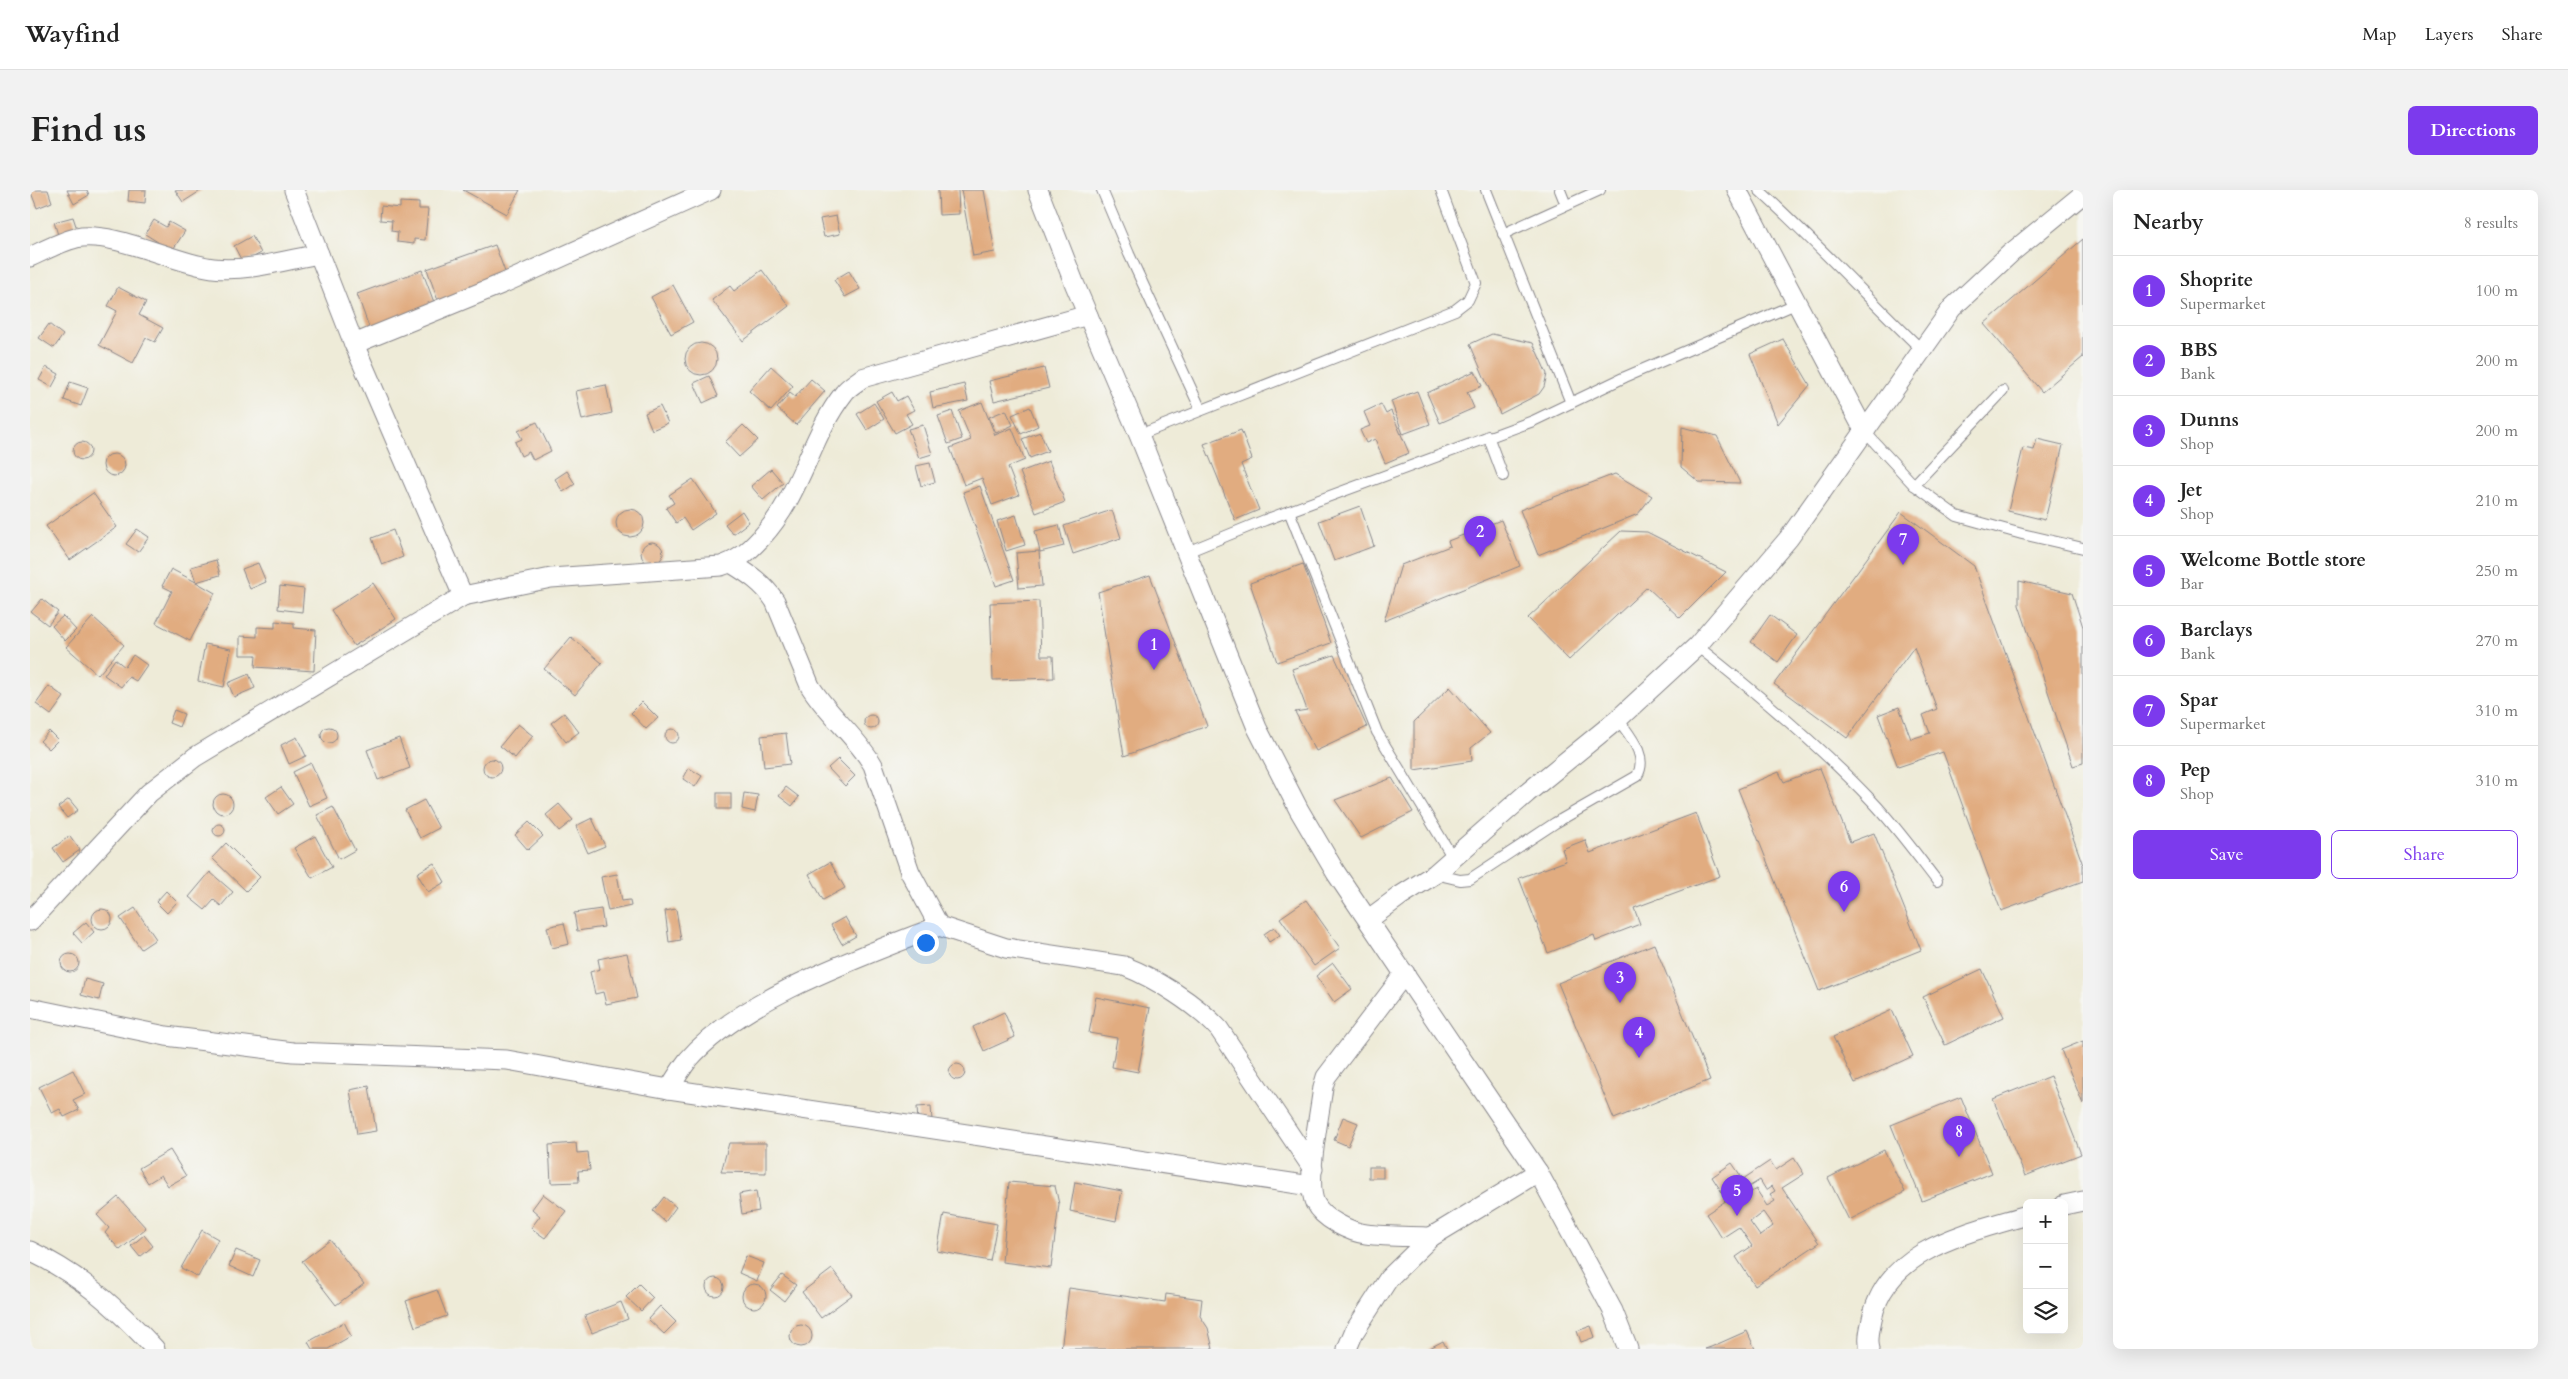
<!DOCTYPE html>
<meta charset="utf-8">
<style>
body{margin:0;font-family:Cardo,serif;background:#f2f2f2;color:#222}
.controls{position:absolute;right:15px;bottom:15px;display:grid;overflow:hidden;border-radius:8px;box-shadow:0 5px 20px #0002}
.controls button{width:45px;height:45px;display:grid;place-items:center;padding:0;border:0;border-bottom:1px solid #e0e0e0;background:#fff;color:#222;font:25px sans-serif}
.you{position:absolute;left:895px;top:752px;width:18px;height:18px;margin:-12px;border:4px solid #fff;border-radius:50%;background:#1a73e8;box-shadow:0 0 0 8px #1a73e833}
.badge{display:grid;place-items:center;width:32px;height:32px;border-radius:50%;background:#7c3aed;color:#fff;font-size:16px;font-weight:700}
.pin{position:absolute;translate:-50% -41px;filter:drop-shadow(0 1px 2px #0008)}
.pin::after{content:'';position:absolute;top:26px;width:18px;height:15px;background:inherit;clip-path:polygon(0 0,100% 0,50% 100%)}
.list{margin:0;padding:0;list-style:none}
h2{display:flex;justify-content:space-between;align-items:center;height:65px;margin:0;padding:0 20px;font-size:21px}
h2 small{font-size:16px;font-weight:400;color:#767676}
.list li{display:grid;grid-template-columns:32px 1fr auto;gap:15px;align-items:center;box-sizing:border-box;height:70px;padding:0 20px;border-top:1px solid #e0e0e0}
.list b{display:block;font-size:19px;white-space:nowrap}
.list p{margin:0;font-size:16px;white-space:nowrap;color:#767676}
.list em{font-size:16px;font-style:normal;color:#767676}
.actions{display:flex;gap:10px;padding:15px 20px}
.actions a{flex:1;padding:11px 0;border:1px solid #7c3aed;border-radius:8px;text-align:center;font-size:18px;color:#7c3aed}
.actions .main{background:#7c3aed;color:#fff}
.icon{flex:none;width:28px;height:28px;fill:none;stroke:currentColor;stroke-width:2;stroke-linecap:round;stroke-linejoin:round}
.map{position:relative;flex:none;width:2053px;height:1159px;overflow:hidden;border-radius:8px}
header{display:flex;align-items:center;gap:30px;box-sizing:border-box;height:70px;padding:0 25px;background:#fff;border-bottom:1px solid #e0e0e0}
header strong{font-size:24px}
nav{display:flex;gap:28px;margin-inline-start:auto;font-size:18px}
.intro{display:flex;align-items:center;justify-content:space-between;box-sizing:border-box;height:120px;padding:0 30px}
h1{margin:0;font-size:35px}
.button{padding:12px 22px;border-radius:8px;background:#7c3aed;color:#fff;font-size:18px;font-weight:700}
main{display:flex;gap:30px;padding:0 30px}
aside{flex:1;background:#fff;border-radius:8px;box-shadow:0 5px 20px #0002}
.map>svg:first-child{display:block}
.building{fill:#e1ac80;fill-rule:evenodd}
.lines{fill:none;stroke-linecap:round;stroke-linejoin:round}
.lane-casing{stroke:#88868a;stroke-width:12}
.street-casing{stroke:#88868a;stroke-width:21}
.lane{stroke:#fff;stroke-width:10}
.street{stroke:#fff;stroke-width:19}
</style>
<header>
<strong>Wayfind</strong>
<nav><a>Map</a><a>Layers</a><a>Share</a></nav>
</header>
<div class="intro"><h1>Find us</h1><a class="button">Directions</a></div>
<main>
<div class="map">
<svg width="2053" height="1159" viewBox="0 0 2053 1159">
<rect width="100%" height="100%" fill="#f6f6f2"/>
<filter id="ink" filterUnits="userSpaceOnUse"><feTurbulence type="fractalNoise" baseFrequency=".02" numOctaves="2"/><feDisplacementMap in="SourceGraphic" scale="10" xChannelSelector="R" yChannelSelector="G"/><feConvolveMatrix kernelMatrix="1 2 1 2 8 2 1 2 1" color-interpolation-filters="sRGB"/></filter>
<filter id="wash" filterUnits="userSpaceOnUse"><feTurbulence type="fractalNoise" baseFrequency=".0096" numOctaves="4" result="noise"/><feDisplacementMap in="SourceGraphic" scale="20" xChannelSelector="R" yChannelSelector="G"/><feGaussianBlur stdDeviation="1.12" result="paint"/><feColorMatrix in="noise" values="0 0 0 0 0 0 0 0 0 0 0 0 0 0 0 0 0 1.4 0 .05"/><feComposite in="paint" operator="in"/></filter>
<g filter="url(#wash)">
<rect width="100%" height="100%" fill="#eeebd8"/>
<g id="blocks">
<g class="building">
<path d="M0,0H18L22,12L7,18Z"/>
<path d="M37,0H57L59,5L44,14Z"/>
<path d="M99,0H116L115,13L98,11Z"/>
<path d="M145,0H172L153,12Z"/>
<path d="M433,0H490L477,24Z"/>
<path d="M908,0H928L929,24L909,25Z"/>
<path d="M931,0H954L965,62L943,66Z"/>
<path d="M370,12L389,13V19H398L395,50L384,49V54L367,52L368,42L361,41L362,31L350,30L351,16L370,18Z"/>
<path d="M806,26L810,44L794,47L790,29Z"/>
<path d="M43,27L48,42L29,48L24,32Z"/>
<path d="M124,30L136,37L139,32L155,41L142,61L115,44Z"/>
<path d="M222,46L231,63L213,73L204,56Z"/>
<path d="M2053,49V167L2012,202L1954,134Z"/>
<path d="M465,55L478,90L409,114L397,79Z"/>
<path d="M392,80L405,115L340,140L327,104Z"/>
<path d="M732,80L759,116L713,151L682,110L700,96L704,101Z"/>
<path d="M819,81L830,99L815,107L804,90Z"/>
<path d="M643,95L663,132L641,144L621,107Z"/>
<path d="M88,97L116,112L109,125L133,138L125,152L116,148L103,173L69,155L87,121L78,116Z"/>
<path d="M19,134L33,145L24,158L9,148Z"/>
<path d="M1462,144L1503,153L1517,184L1514,197L1509,204L1470,224L1440,154Z"/>
<path d="M1753,149L1780,195L1748,234L1720,164Z"/>
<circle cx="671" cy="169" r="16"/>
<path d="M741,176L763,196L741,221L719,201Z"/>
<path d="M16,177L29,184L22,197L9,190Z"/>
<path d="M1014,178L1019,198L964,211L959,191Z"/>
<path d="M1445,181L1452,196L1437,202L1444,218L1410,233L1397,203Z"/>
<path d="M679,186L688,206L673,213L664,193Z"/>
<path d="M781,189L795,201L766,235L747,218L760,203L765,207Z"/>
<path d="M40,192L58,198L51,216L34,210Z"/>
<path d="M934,194L938,211L903,218L900,202Z"/>
<path d="M576,195L582,223L552,230L546,201Z"/>
<path d="M1387,201L1400,234L1373,244L1361,211Z"/>
<path d="M862,202L867,211L876,206L884,220L876,224L882,234L865,243L846,211Z"/>
<path d="M952,212L965,245L982,238L995,270L978,277L989,305L962,315L952,288L934,295L920,258L941,250L929,221Z"/>
<path d="M844,213L854,229L837,240L827,224Z"/>
<path d="M1351,214L1356,224L1361,221L1379,263L1355,273L1345,249L1336,253L1330,240L1340,236L1334,222Z"/>
<path d="M630,216L638,233L622,240L615,223Z"/>
<path d="M1000,217L1008,236L991,244L982,225Z"/>
<path d="M976,220L983,235L966,243L959,227Z"/>
<path d="M922,221L932,249L918,254L908,226Z"/>
<path d="M507,232L521,261L503,270L499,262L491,266L485,252L492,249L488,241Z"/>
<path d="M713,235L728,250L709,267L695,252Z"/>
<path d="M893,235L902,264L889,268L878,239Z"/>
<path d="M1652,237L1687,246L1710,293L1669,292L1651,277Z"/>
<path d="M1211,240L1222,269L1211,274L1229,320L1205,330L1174,254Z"/>
<path d="M1010,242L1018,261L1000,268L992,249Z"/>
<path d="M2007,249L2033,255L2015,330L1978,321L1993,258L2004,260Z"/>
<circle cx="52" cy="261" r="9"/>
<circle cx="84" cy="275" r="11"/>
<path d="M1019,271L1035,312L1006,323L990,282Z"/>
<path d="M900,273L905,292L891,296L886,276Z"/>
<path d="M741,279L753,293L733,310L721,296Z"/>
<path d="M537,281L545,294L533,302L525,289Z"/>
<path d="M1585,284L1622,306L1608,324L1508,365L1490,320Z"/>
<path d="M663,289L686,323L661,340L653,328L646,333L636,318L644,313L639,305Z"/>
<path d="M950,296L984,390L966,396L933,302Z"/>
<path d="M63,303L87,337L40,370L16,336Z"/>
<path d="M1330,316L1344,356L1304,371L1289,331Z"/>
<circle cx="600" cy="333" r="14"/>
<path d="M1082,320L1091,348L1043,364L1034,336Z"/>
<path d="M712,321L719,332L703,344L695,334Z"/>
<path d="M1871,322L1944,376L2053,675V691L1971,721L1913,562L1868,577L1848,525L1869,517L1881,549L1900,543L1893,525L1907,519L1884,457L1817,548L1744,494Z"/>
<path d="M986,325L995,355L976,361L967,331Z"/>
<path d="M1471,330L1490,376L1354,431L1371,375L1420,356L1418,351Z"/>
<path d="M1029,335L1034,356L1010,362L1005,341Z"/>
<path d="M107,339L119,347L108,362L96,354Z"/>
<path d="M363,340L373,367L352,375L342,348Z"/>
<path d="M1591,341L1617,342L1696,382L1650,428L1617,397L1539,470L1498,428Z"/>
<circle cx="622" cy="363" r="11"/>
<path d="M1009,361L1012,396L989,398L986,363Z"/>
<path d="M186,370L190,385L166,392L185,403L160,451L126,433L142,401L132,396L141,379L166,392L161,377Z"/>
<path d="M228,373L236,392L220,399L212,379Z"/>
<path d="M1273,374L1301,453L1247,472L1220,393Z"/>
<path d="M1120,385L1177,536L1094,566L1068,402Z"/>
<path d="M1989,391L2042,403L2053,437V573L2043,576L1989,415Z"/>
<path d="M343,393L366,429L324,456L301,420Z"/>
<path d="M250,396L274,399L272,422L248,419Z"/>
<path d="M12,409L28,422L18,435L1,422Z"/>
<path d="M1009,411L1011,466H1023L1024,488L963,490L960,413Z"/>
<path d="M1740,425L1767,445L1748,472L1721,452Z"/>
<path d="M33,426L46,440L35,451L22,436Z"/>
<path d="M63,427L94,455L68,485L36,457Z"/>
<path d="M245,431L264,433V438L286,440L284,481L225,477L226,465H210V446L227,447V437L245,438Z"/>
<path d="M541,447L572,473L545,505L514,479Z"/>
<path d="M175,454L201,459L194,497L168,491Z"/>
<path d="M103,465L117,475L106,491L99,487L91,497L74,485L85,469L95,477Z"/>
<path d="M1304,465L1337,537L1286,561L1265,522L1277,520L1262,479Z"/>
<path d="M219,484L225,498L204,507L198,493Z"/>
<path d="M19,496L34,507L21,525L6,514Z"/>
<path d="M1420,497L1460,543L1441,558L1442,571L1384,580V532Z"/>
<path d="M612,512L628,528L616,539L601,523Z"/>
<path d="M144,520L154,524L149,537L139,533Z"/>
<path d="M534,523L549,542L536,552L521,533Z"/>
<circle cx="841" cy="532" r="7"/>
<path d="M488,534L503,546L485,568L470,556Z"/>
<circle cx="299" cy="545" r="8"/>
<circle cx="642" cy="546" r="7"/>
<path d="M19,541L28,550L19,559L10,551Z"/>
<path d="M756,543L760,574L734,577L731,546Z"/>
<path d="M267,547L276,566L259,574L251,555Z"/>
<path d="M369,548L380,578L348,590L337,560Z"/>
<circle cx="462" cy="578" r="9"/>
<path d="M808,569L825,586L815,596L798,578Z"/>
<path d="M281,573L297,608L279,616L263,582Z"/>
<path d="M659,578L672,586L665,597L653,589Z"/>
<path d="M1790,578L1820,652L1844,643L1891,760L1789,801L1708,599L1749,582L1754,592Z"/>
<path d="M1362,588L1383,622L1331,648L1305,610Z"/>
<path d="M251,597L263,614L248,624L236,607Z"/>
<path d="M756,597L769,607L762,616L749,606Z"/>
<rect x="687" y="603" width="14" height="16"/>
<path d="M714,603L728,605L725,622L712,619Z"/>
<circle cx="193" cy="614" r="10"/>
<path d="M39,609L48,620L37,628L28,617Z"/>
<path d="M394,610L409,638L390,648L375,620Z"/>
<path d="M529,614L543,630L529,641L516,625Z"/>
<path d="M303,617L325,660L309,669L287,625Z"/>
<path d="M1666,623L1690,686L1604,718L1610,734L1566,751L1564,745L1518,763L1489,688L1536,671L1532,659L1555,650L1560,663Z"/>
<path d="M562,628L575,656L558,663L546,636Z"/>
<path d="M499,632L513,646L498,660L485,645Z"/>
<circle cx="189" cy="640" r="6"/>
<path d="M40,646L50,660L33,672L23,658Z"/>
<path d="M285,646L302,677L282,688L264,658Z"/>
<path d="M196,653L230,687L216,701L182,668Z"/>
<path d="M800,672L815,698L793,710L779,684Z"/>
<path d="M404,673L415,692L398,702L387,683Z"/>
<path d="M180,682L203,702L191,716L184,710L175,720L159,707Z"/>
<path d="M587,684L592,711L600,710L601,716L578,721L571,687Z"/>
<path d="M136,701L147,712L137,723L126,712Z"/>
<path d="M1276,710L1310,758L1284,776L1250,728Z"/>
<path d="M105,718L126,749L111,759L90,728Z"/>
<circle cx="72" cy="729" r="10"/>
<path d="M571,719L574,737L547,741L544,723Z"/>
<path d="M646,719L651,750L639,752L635,721Z"/>
<path d="M815,727L826,746L812,754L801,735Z"/>
<path d="M56,732L64,742L52,753L43,743Z"/>
<path d="M534,733L539,754L522,758L517,737Z"/>
<path d="M1244,737L1250,745L1239,752L1234,744Z"/>
<path d="M1624,754L1680,890L1584,929L1528,793Z"/>
<path d="M597,763L607,808L576,814L573,802L565,804L560,782L570,779L568,769Z"/>
<circle cx="40" cy="773" r="9"/>
<path d="M1303,773L1322,799L1304,812L1286,786Z"/>
<path d="M1952,779L1974,827L1915,855L1893,807Z"/>
<path d="M55,789L73,794L69,810L51,805Z"/>
<path d="M1066,807L1120,818L1108,882L1082,877L1087,848L1059,843Z"/>
<path d="M1862,820L1883,866L1825,893L1803,847Z"/>
<path d="M974,822L985,847L954,861L943,837Z"/>
<path d="M2053,851V914L2031,860Z"/>
<circle cx="927" cy="882" r="8"/>
<path d="M43,880L55,904L43,910L49,920L34,927L30,919L22,923L9,897Z"/>
<path d="M2020,886L2051,964L1995,986L1963,909Z"/>
<path d="M339,896L346,941L327,944L320,900Z"/>
<path d="M1931,907L1962,983L1892,1011L1861,935Z"/>
<path d="M901,916L902,931L888,932L887,917Z"/>
<path d="M1313,927L1328,933L1318,956L1304,950Z"/>
<path d="M546,953L547,963L558,962L560,980L548,981L549,992L521,993L519,955Z"/>
<path d="M699,953H736V983L691,982Z"/>
<path d="M140,960L156,986L138,996L131,985L118,993L109,978Z"/>
<path d="M1854,960L1875,1002L1819,1030L1798,988Z"/>
<path d="M1764,968L1774,984L1752,998L1789,1053L1725,1096L1706,1067L1722,1056L1709,1037L1692,1048L1676,1024L1697,1010L1682,987L1702,973L1713,989L1740,971L1746,980ZM1730,990L1736,1000L1742,996L1745,1001L1740,1004L1745,1011L1737,1016L1726,999L1710,1009L1707,1004ZM1733,1022L1743,1036L1730,1046L1720,1032Z"/>
<rect x="1339" y="977" width="14" height="11"/>
<path d="M979,992L1025,996L1029,1014L1021,1078L972,1072Z"/>
<path d="M1045,992L1092,1001L1086,1031L1040,1021Z"/>
<path d="M726,1001L729,1021L712,1024L709,1004Z"/>
<path d="M513,1004L536,1021L515,1048L501,1038L510,1026L502,1019Z"/>
<path d="M88,1007L116,1038L90,1060L75,1043L79,1038L67,1025Z"/>
<path d="M634,1007L646,1017L635,1032L623,1021Z"/>
<path d="M914,1024L967,1034L960,1071L907,1061Z"/>
<path d="M172,1040L188,1049L168,1087L151,1078Z"/>
<path d="M114,1045L123,1056L110,1067L101,1056Z"/>
<path d="M300,1050L334,1094L306,1115L272,1071Z"/>
<path d="M206,1060L230,1070L223,1087L199,1076Z"/>
<path d="M716,1066L734,1073L727,1091L709,1083Z"/>
<path d="M802,1079L822,1105L791,1128L772,1102Z"/>
<path d="M752,1085L766,1095L754,1111L740,1100Z"/>
<circle cx="685" cy="1097" r="9"/>
<circle cx="724" cy="1106" r="12"/>
<path d="M609,1094L623,1108L611,1121L596,1107Z"/>
<path d="M1039,1098L1135,1112L1136,1104L1172,1109L1170,1126L1178,1138L1183,1159H1031Z"/>
<path d="M407,1100L417,1126L385,1137L376,1111Z"/>
<path d="M591,1112L598,1129L562,1143L555,1126Z"/>
<path d="M630,1116L646,1132L634,1144L618,1129Z"/>
<path d="M314,1132L321,1146L298,1159H282L278,1152Z"/>
<circle cx="771" cy="1146" r="11"/>
<path d="M1561,1136L1565,1147L1551,1152L1547,1141Z"/>
<path d="M1717,1141L1725,1159H1675L1681,1157Z"/>
<path d="M1413,1151L1417,1159H1398Z"/>
</g>
</g>
</g>
<g filter="url(#ink)">
<use href="#blocks" fill-opacity="0" stroke="#88868a" stroke-width="1"/>
<g class="lines">
<defs>
<g id="lane">
<path d="M1072,0L1099,64L1171,220"/>
<path d="M1456,0L1541,213"/>
<path d="M1530,0L1536,15"/>
<path d="M1729,0C1785,51 1837,107 1892,160"/>
<path d="M1473,44L1570,0"/>
<path d="M1835,242L1884,295L1927,326L1992,344L2053,358"/>
<path d="M1109,245L1425,120L1438,110L1446,93L1411,0"/>
<path d="M1458,246L1473,286"/>
<path d="M1884,295L1973,201"/>
<path d="M1259,321L1347,542L1423,668"/>
<path d="M1157,362L1235,330L1503,231L1595,187L1768,113"/>
<path d="M1667,456C1728,504 1788,554 1842,611C1865,635 1886,664 1907,691"/>
<path d="M1405,684L1430,690L1440,689L1525,633L1607,586C1619,566 1599,545 1588,529"/>
</g>
<g id="street">
<path d="M264,0L324,154L433,406"/>
<path d="M1008,0L1045,95L1109,245L1227,538L1269,620L1306,683L1508,982L1583,1121L1598,1159"/>
<path d="M1707,0L1835,242"/>
<path d="M0,67C15,60 30,52 46,48C83,40 143,73 183,78C217,82 256,70 289,64"/>
<path d="M324,154L474,93L681,0"/>
<path d="M701,373C719,384 733,393 745,411L780,496C798,525 826,546 843,575L880,682L909,736L976,758L1094,776C1125,788 1166,814 1189,839L1283,979"/>
<path d="M1339,729L1370,706L1405,684L1497,603L1588,529L1667,456L1759,348L1922,118L1981,63L2053,4"/>
<path d="M0,731L119,603L165,567L433,406L521,388L691,376C709,370 718,362 731,348C772,304 779,248 814,203C818,197 826,193 832,188L1058,125"/>
<path d="M1375,783L1296,887L1293,897C1290,923 1275,992 1285,1013C1293,1029 1320,1042 1336,1044C1357,1047 1380,1046 1401,1047"/>
<path d="M0,818L136,846L263,862L477,870L639,899L1281,996"/>
<path d="M639,899C645,889 651,879 658,870C711,808 833,766 909,736"/>
<path d="M2034,1015L2053,1011"/>
<path d="M0,1061C52,1086 86,1117 125,1159"/>
<path d="M1317,1159L1324,1142L1359,1088L1401,1047L1508,982"/>
<path d="M1840,1159C1837,1148 1840,1140 1842,1129C1856,1059 1938,1043 1997,1025"/>
</g>
</defs>
<use href="#lane" class="lane-casing"/>
<use href="#street" class="street-casing"/>
<use href="#lane" class="lane"/>
<use href="#street" class="street"/>
</g>
</g>
</svg>
<div class="controls">
<button>+</button>
<button>−</button>
<button><svg class="icon" aria-label="layers" viewBox="0 0 24 24"><path d="M12 4l9 5-9 5-9-5zM3 14l9 5 9-5"/></svg></button>
</div>
<div class="you"></div>
<div class="pin badge" style="left:1124px;top:480px">1</div>
<div class="pin badge" style="left:1450px;top:367px">2</div>
<div class="pin badge" style="left:1590px;top:813px">3</div>
<div class="pin badge" style="left:1609px;top:868px">4</div>
<div class="pin badge" style="left:1707px;top:1026px">5</div>
<div class="pin badge" style="left:1814px;top:722px">6</div>
<div class="pin badge" style="left:1873px;top:375px">7</div>
<div class="pin badge" style="left:1929px;top:967px">8</div>
</div>
<aside>
<h2>Nearby<small>8 results</small></h2>
<ul class="list">
<li><span class="badge">1</span><div><b>Shoprite</b><p>Supermarket</p></div><em>100 m</em></li>
<li><span class="badge">2</span><div><b>BBS</b><p>Bank</p></div><em>200 m</em></li>
<li><span class="badge">3</span><div><b>Dunns</b><p>Shop</p></div><em>200 m</em></li>
<li><span class="badge">4</span><div><b>Jet</b><p>Shop</p></div><em>210 m</em></li>
<li><span class="badge">5</span><div><b>Welcome Bottle store</b><p>Bar</p></div><em>250 m</em></li>
<li><span class="badge">6</span><div><b>Barclays</b><p>Bank</p></div><em>270 m</em></li>
<li><span class="badge">7</span><div><b>Spar</b><p>Supermarket</p></div><em>310 m</em></li>
<li><span class="badge">8</span><div><b>Pep</b><p>Shop</p></div><em>310 m</em></li>
</ul>
<div class="actions"><a class="main">Save</a><a>Share</a></div>
</aside>
</main>
